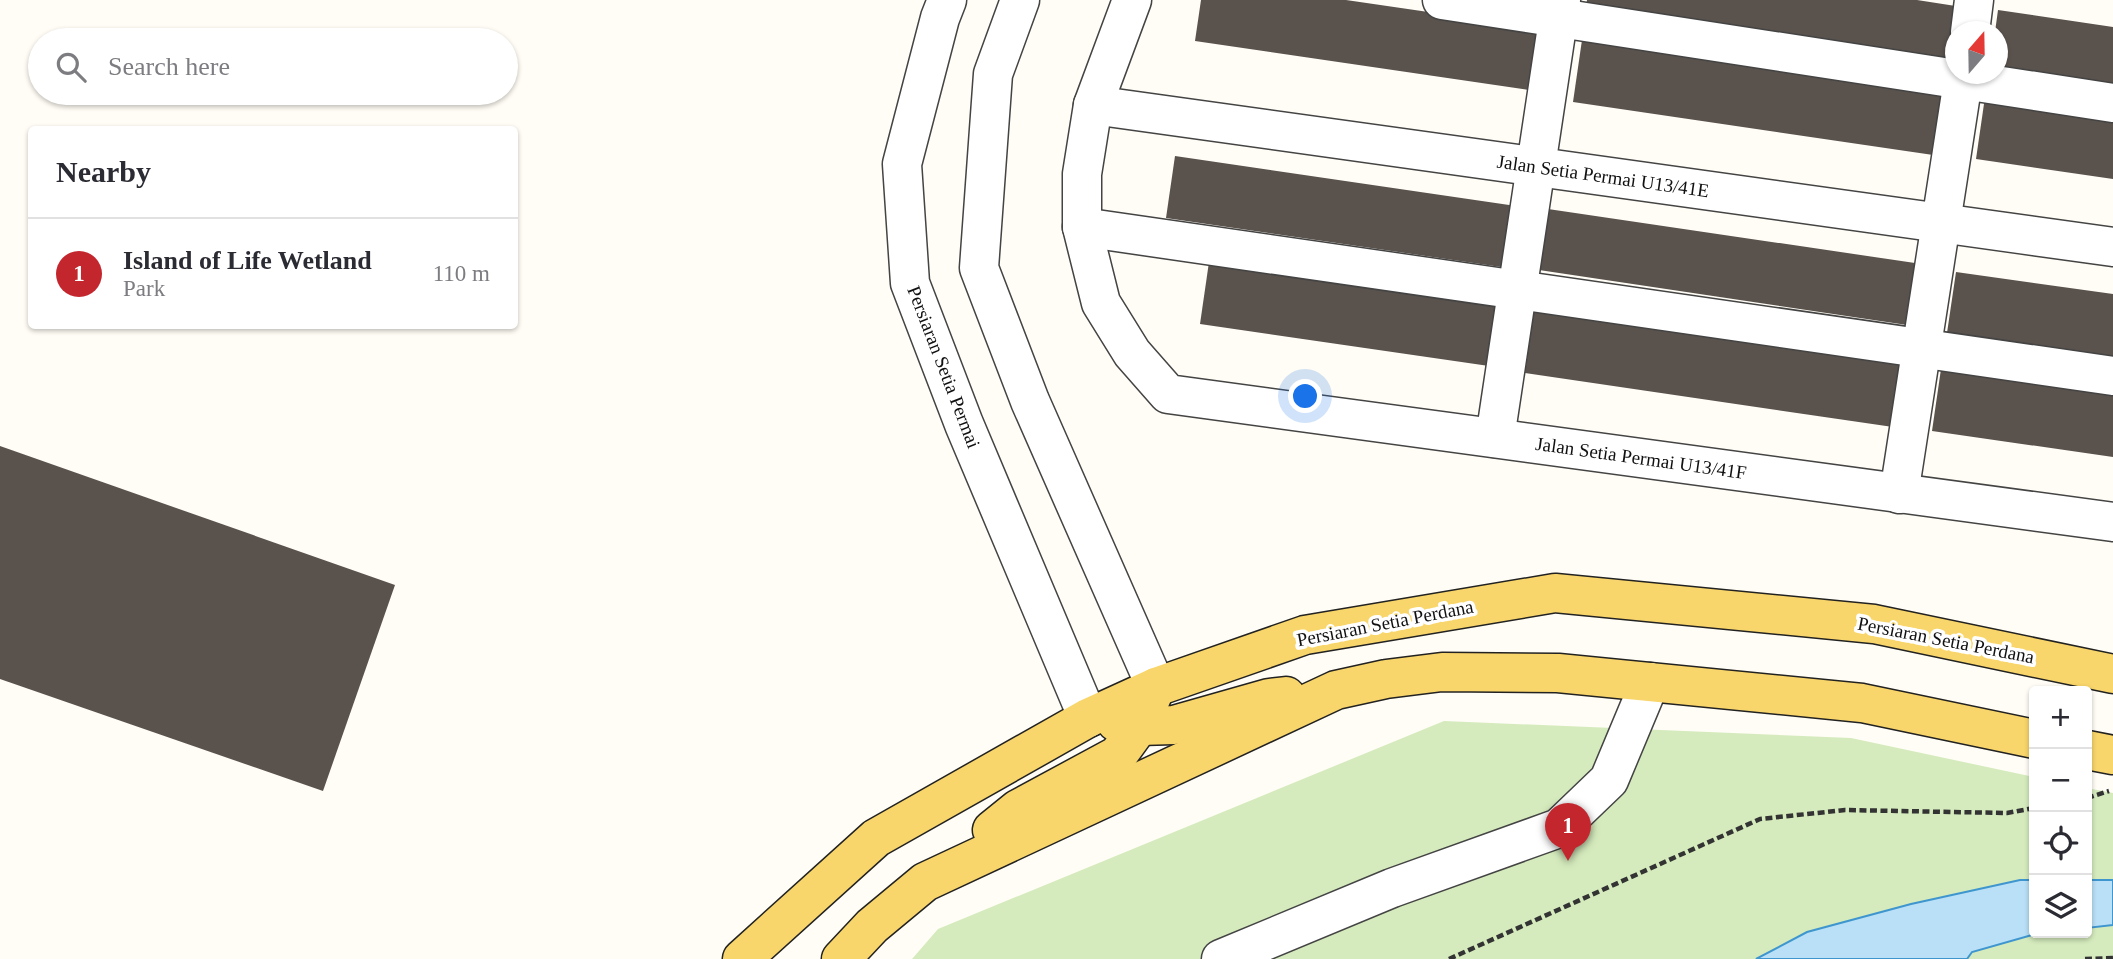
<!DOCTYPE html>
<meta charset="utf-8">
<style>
body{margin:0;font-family:"Times New Roman",serif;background:#f7f7f7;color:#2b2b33}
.controls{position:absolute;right:21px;bottom:21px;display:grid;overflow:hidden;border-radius:7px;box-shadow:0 2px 5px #0004}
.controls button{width:63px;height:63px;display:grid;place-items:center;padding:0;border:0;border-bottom:2px solid #e1e1e2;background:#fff;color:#2b2b33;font:35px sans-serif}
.compass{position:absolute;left:1945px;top:21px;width:63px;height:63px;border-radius:50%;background:#fff;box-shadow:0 2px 5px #0004;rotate:20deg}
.you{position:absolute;left:1306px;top:397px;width:24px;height:24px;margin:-18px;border:5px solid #fff;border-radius:50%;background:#1a73e8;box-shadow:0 0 0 10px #1a73e833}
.badge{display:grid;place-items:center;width:46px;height:46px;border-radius:50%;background:#c4262e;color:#fff;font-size:23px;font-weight:700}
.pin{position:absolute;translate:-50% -58px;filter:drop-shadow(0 2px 4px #0008)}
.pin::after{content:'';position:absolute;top:37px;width:24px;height:21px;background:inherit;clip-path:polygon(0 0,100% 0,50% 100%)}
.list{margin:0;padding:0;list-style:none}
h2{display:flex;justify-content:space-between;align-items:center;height:91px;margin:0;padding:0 28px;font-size:30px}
h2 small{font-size:23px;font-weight:400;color:#7c7c81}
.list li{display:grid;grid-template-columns:46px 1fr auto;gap:21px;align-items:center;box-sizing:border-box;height:112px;padding:0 28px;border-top:2px solid #e1e1e2}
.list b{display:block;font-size:26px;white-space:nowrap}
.list p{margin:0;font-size:23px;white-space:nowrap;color:#7c7c81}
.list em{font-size:23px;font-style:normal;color:#7c7c81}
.icon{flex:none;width:38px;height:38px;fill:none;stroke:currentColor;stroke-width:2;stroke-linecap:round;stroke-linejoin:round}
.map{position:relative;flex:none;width:2113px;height:959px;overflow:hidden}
.search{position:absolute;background:#fff;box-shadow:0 2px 5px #0004;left:28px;top:28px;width:490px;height:77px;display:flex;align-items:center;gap:18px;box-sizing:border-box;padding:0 24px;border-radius:38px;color:#7c7c81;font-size:26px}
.panel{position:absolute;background:#fff;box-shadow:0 2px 5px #0004;left:28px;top:126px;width:490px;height:203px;border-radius:7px}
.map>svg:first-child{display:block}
.park{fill:#d5ebbd}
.water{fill:#b9e0f7;stroke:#3f96cf;stroke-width:2}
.building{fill:#5a524d}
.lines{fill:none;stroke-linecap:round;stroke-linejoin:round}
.minor-casing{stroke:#444;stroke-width:41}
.major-casing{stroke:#222;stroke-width:41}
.path{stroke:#333;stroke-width:4.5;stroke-dasharray:7 3.5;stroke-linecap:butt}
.minor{stroke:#fff;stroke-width:38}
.major{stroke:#f9d66b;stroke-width:38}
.labels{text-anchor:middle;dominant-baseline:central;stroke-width:7;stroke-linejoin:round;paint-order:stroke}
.street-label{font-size:19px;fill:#111;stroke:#fff}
</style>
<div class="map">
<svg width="2113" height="959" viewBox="0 0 2113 959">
<rect width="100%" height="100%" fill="#fffdf5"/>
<path class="park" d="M1444,721L1851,738L2034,777V933H2087V788L2113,793V959H912L938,929Z"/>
<g class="water">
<path d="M2020,880H2034V933H2051L2032,935L1972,952L1967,959H1756L1807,932L1911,904Z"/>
<path d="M2087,880H2113V925L2087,928Z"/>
</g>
<g class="building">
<path d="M1201,0H1346L1544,29L1536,91L1195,41Z"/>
<path d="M1587,0H1917L1962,7L1955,32L1953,68L1585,14Z"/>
<path d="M1998,10L2113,27V90L1998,73V32H1995Z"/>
<path d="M1582,40L1950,94L1940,156L1573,102Z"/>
<path d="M1985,97L2113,116V179L1976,159Z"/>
<path d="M1175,156L1516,206L1508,268L1166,218Z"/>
<path d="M1548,209L1915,263L1907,325L1539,270Z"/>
<path d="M1209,262L1497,305L1489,366L1200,324Z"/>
<path d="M1956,272L2113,294V358L1947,333Z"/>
<path d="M1534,311L1902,365L1893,427L1525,373Z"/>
<path d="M1941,369L2113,394V457L1932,431Z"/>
<path d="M0,446L395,585L323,791L0,679Z"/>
</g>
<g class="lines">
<defs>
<g id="minor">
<path d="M947,0L940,18L902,164L910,283L964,424L1088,718"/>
<path d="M1020,0L993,74L979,268L1030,401L1156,687"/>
<path d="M1132,0L1093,105L1082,174V227L1101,303L1132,353L1168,394L2113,522"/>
<path d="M1442,0L2113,103"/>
<path d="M1970,32L1974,0"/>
<path d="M1093,105L2113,247"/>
<path d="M1082,227L2113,376"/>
<path d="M1495,438L1561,0"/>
<path d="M1899,494L1964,74"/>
<path d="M1221,959L1392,888L1559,828L1609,780L1650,682"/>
</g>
<g id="major">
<path d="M1116,722L1139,726L1174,725L1269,698L1286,696"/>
<path d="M2087,750L2113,755"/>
<path d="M992,830L1018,809L1118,755L1139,726L1156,687"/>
<path d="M742,959L876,838L1088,718L1156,687L1305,635L1555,593L1874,624L2113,674"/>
<path d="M841,959L872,926L925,882L1336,690L1386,679L1442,672L1558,673L1862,703L2034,739"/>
</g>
</defs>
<use href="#minor" class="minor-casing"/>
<use href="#major" class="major-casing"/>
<g class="path">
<path d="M2087,798L2109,791"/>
<path d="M1449,959L1760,819L1845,810L2007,813L2034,808"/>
<path d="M2085,959L2113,958"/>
</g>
<use href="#minor" class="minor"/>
<use href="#major" class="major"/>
</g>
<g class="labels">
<g class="street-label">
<text transform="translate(1603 176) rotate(8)">Jalan Setia Permai U13/41E</text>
<text transform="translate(944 367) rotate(69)">Persiaran Setia Permai</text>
<text transform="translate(1641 458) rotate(8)">Jalan Setia Permai U13/41F</text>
<text transform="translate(1385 623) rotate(-11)">Persiaran Setia Perdana</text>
<text transform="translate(1946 640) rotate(11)">Persiaran Setia Perdana</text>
</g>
</g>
</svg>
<div class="controls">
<button>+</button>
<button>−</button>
<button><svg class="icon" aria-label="locate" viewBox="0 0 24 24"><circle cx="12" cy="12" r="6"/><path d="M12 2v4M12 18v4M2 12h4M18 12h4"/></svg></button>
<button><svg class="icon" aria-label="layers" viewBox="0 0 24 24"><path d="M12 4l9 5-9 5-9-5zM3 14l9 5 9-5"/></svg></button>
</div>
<svg class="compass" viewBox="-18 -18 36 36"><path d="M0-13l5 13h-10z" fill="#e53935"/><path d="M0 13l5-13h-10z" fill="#7c7c81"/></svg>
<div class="you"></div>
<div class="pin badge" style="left:1568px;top:861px">1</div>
<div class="search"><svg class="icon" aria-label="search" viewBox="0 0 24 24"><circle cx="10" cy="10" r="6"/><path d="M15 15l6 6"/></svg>Search here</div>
<section class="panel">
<h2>Nearby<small></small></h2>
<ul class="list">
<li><span class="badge">1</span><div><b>Island of Life Wetland</b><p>Park</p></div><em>110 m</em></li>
</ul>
</section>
</div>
